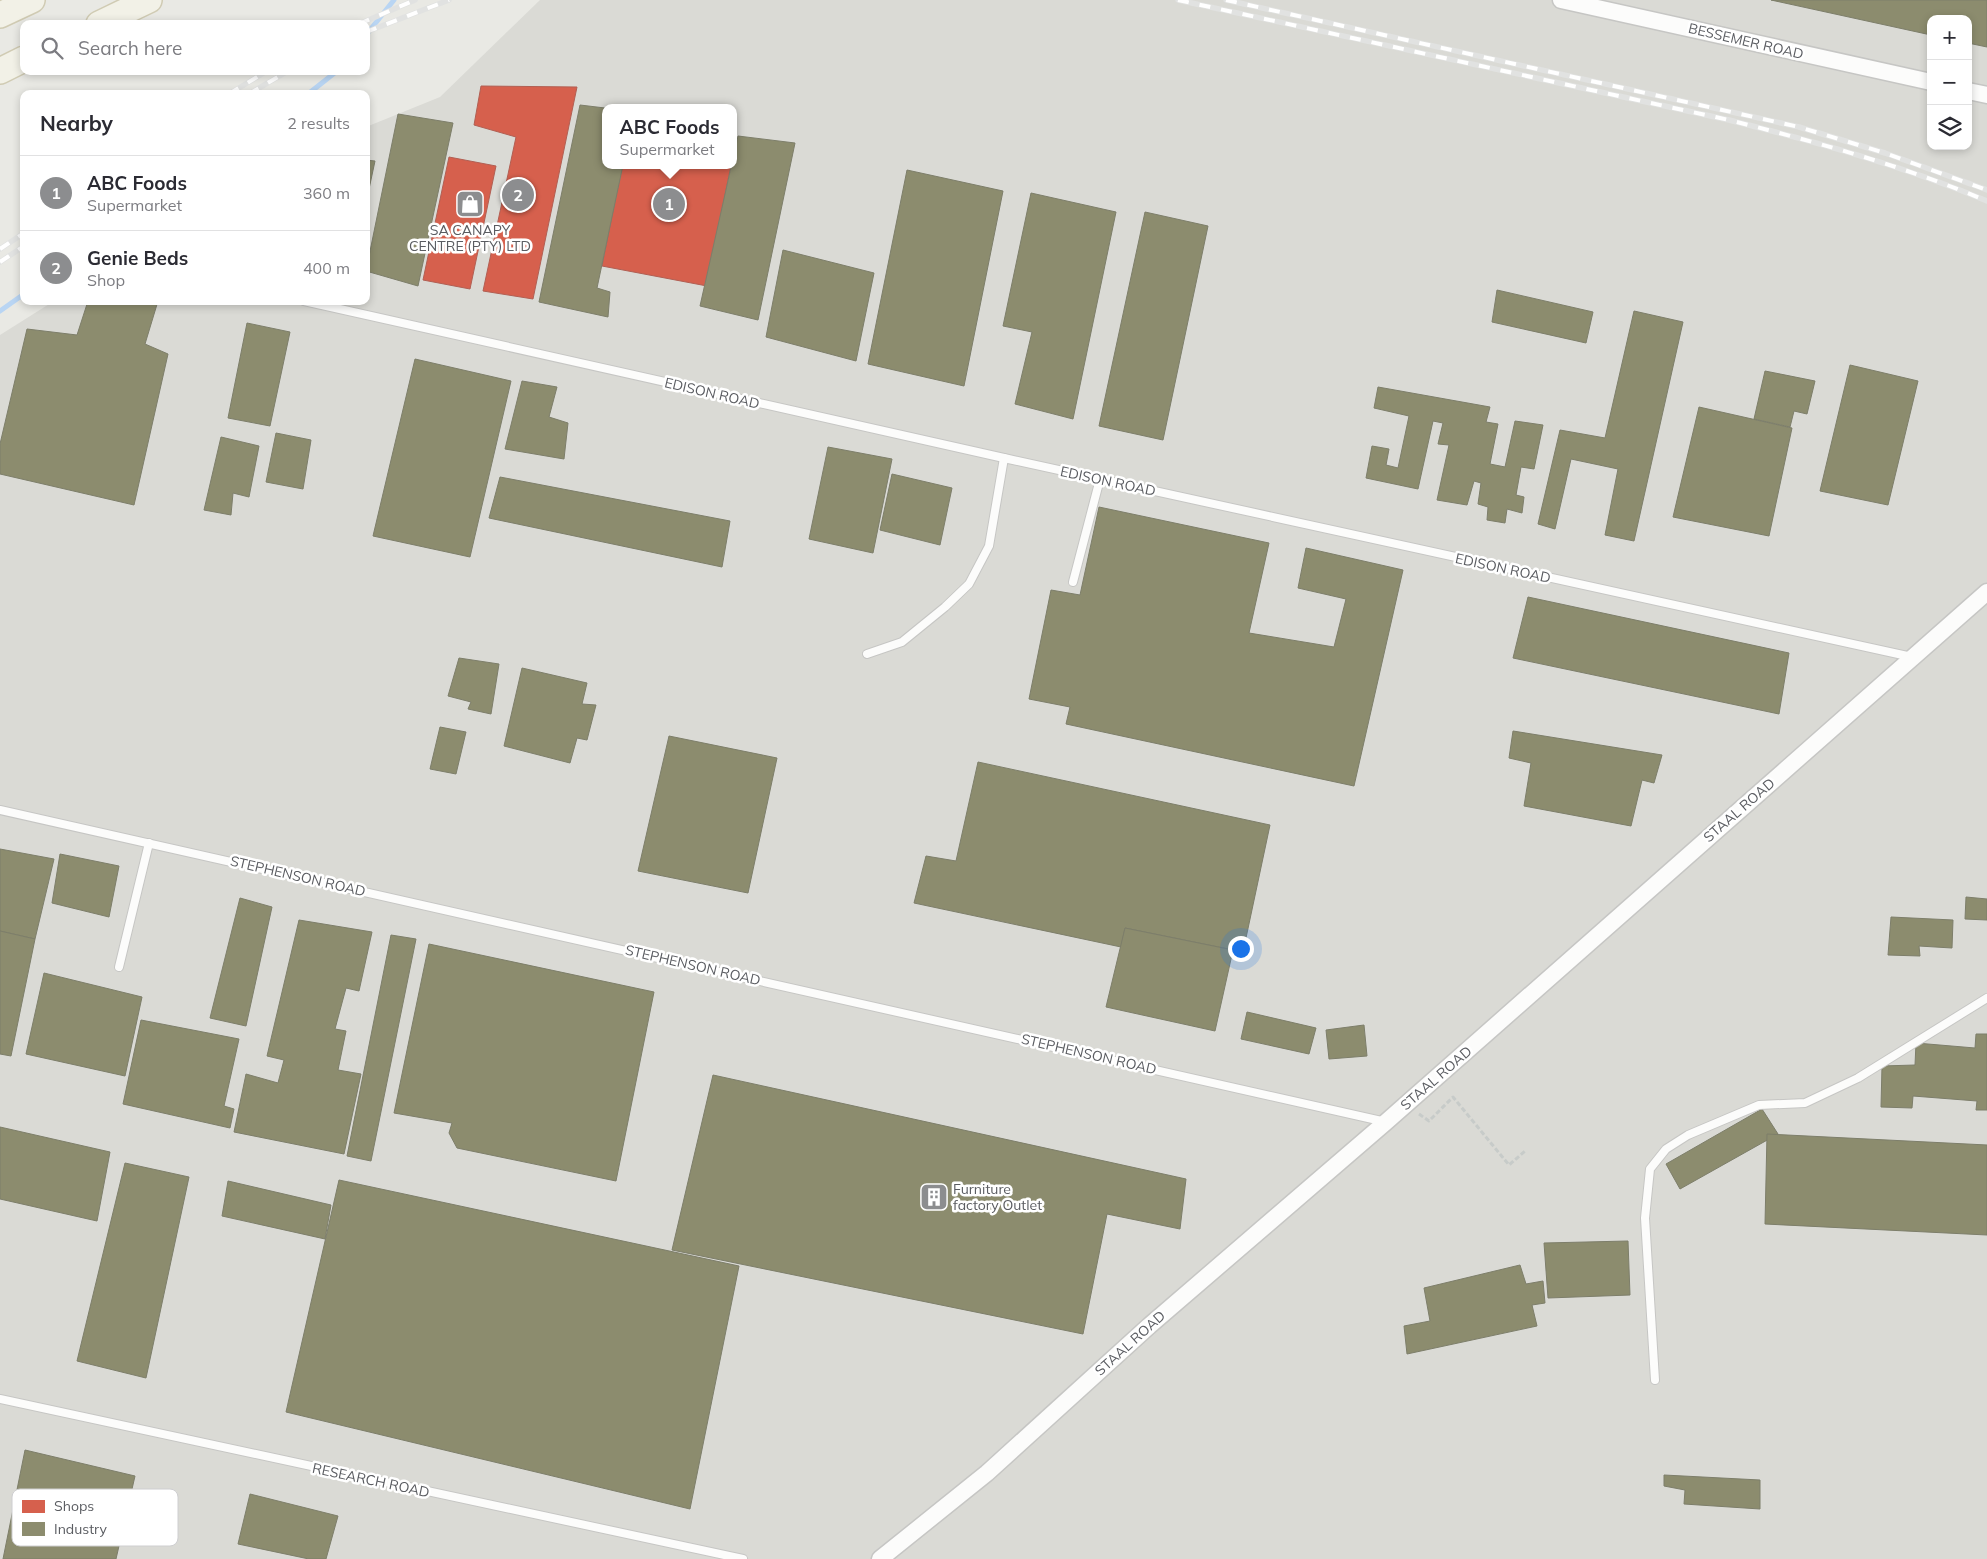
<!DOCTYPE html>
<meta charset="utf-8">
<style>
body{margin:0;font-family:Mulish,sans-serif;background:#f7f7f7;color:#2b2b33}
.controls{position:absolute;right:15px;top:15px;display:grid;overflow:hidden;border-radius:10px;box-shadow:0 2px 8px #0003}
.controls button{width:45px;height:45px;display:grid;place-items:center;padding:0;border:0;border-bottom:1px solid #e1e1e2;background:#fff;color:#2b2b33;font:25px sans-serif}
.you{position:absolute;left:1240px;top:948px;width:18px;height:18px;margin:-12px;border:4px solid #fff;border-radius:50%;background:#1a73e8;box-shadow:0 0 0 8px #1a73e833}
.badge{display:grid;place-items:center;width:32px;height:32px;border-radius:50%;background:#8c8d8f;color:#fff;font-size:16px;font-weight:700}
.pin{position:absolute;translate:-50% -50%;border:2px solid #fff;box-shadow:0 1px 5px #0006}
.popup{position:absolute;left:602px;top:104px;width:135px;height:65px;box-sizing:border-box;display:grid;place-content:center;border-radius:10px;background:#fff;filter:drop-shadow(0 1px 4px #0005);font-size:16px;white-space:nowrap;color:#7c7c81}
.popup b{font-size:19px;color:#2b2b33}
.popup::after{content:'';position:absolute;left:50%;top:100%;margin-left:-10px;border:10px solid transparent;border-top-color:#fff}
.list{margin:0;padding:0;list-style:none}
h2{display:flex;justify-content:space-between;align-items:center;height:65px;margin:0;padding:0 20px;font-size:21px}
h2 small{font-size:16px;font-weight:400;color:#7c7c81}
.list li{display:grid;grid-template-columns:32px 1fr auto;gap:15px;align-items:center;box-sizing:border-box;height:75px;padding:0 20px;border-top:1px solid #e1e1e2}
.list b{display:block;font-size:19px;white-space:nowrap}
.list p{margin:0;font-size:16px;white-space:nowrap;color:#7c7c81}
.list em{font-size:16px;font-style:normal;color:#7c7c81}
.icon{flex:none;width:28px;height:28px;fill:none;stroke:currentColor;stroke-width:2;stroke-linecap:round;stroke-linejoin:round}
.map{position:relative;flex:none;width:1987px;height:1559px;overflow:hidden}
.search{position:absolute;background:#fff;box-shadow:0 2px 8px #0003;left:20px;top:20px;width:350px;height:55px;display:flex;align-items:center;gap:12px;box-sizing:border-box;padding:0 18px;border-radius:10px;color:#7c7c81;font-size:19px}
.panel{position:absolute;background:#fff;box-shadow:0 2px 8px #0003;left:20px;top:90px;width:350px;height:215px;border-radius:10px}
.map>svg:first-child{display:block}
.industrial{fill:#dadad5;fill-rule:evenodd}
.shops{fill:#d6604d;stroke:#b15f53}
.industry{fill:#8c8c6e;stroke:#7d7e6a}
.lines{fill:none;stroke-linecap:round;stroke-linejoin:round}
.stream{stroke:#b9d5f3;stroke-width:5}
.service-casing{stroke:#c6c6c4;stroke-width:10}
.minor-casing{stroke:#c6c6c4;stroke-width:19}
.primary-casing{stroke:#d0cbb3;stroke-width:28}
.path{stroke:#c7cbc9;stroke-width:3;stroke-dasharray:5 2.5;stroke-linecap:butt}
.service{stroke:#fcfcfb;stroke-width:8}
.minor{stroke:#fcfcfb;stroke-width:16}
.primary{stroke:#f2f1e7;stroke-width:25}
.rail-casing{stroke:#e1e2e1;stroke-width:5.5}
.rail{stroke:#fff;stroke-width:4;stroke-dasharray:11;stroke-linecap:butt}
.labels{text-anchor:middle;dominant-baseline:central;stroke-width:5;stroke-linejoin:round;paint-order:stroke}
.street-label{font-size:14px;fill:#5a5c61;stroke:#fff}
.poi-label{font-size:14px;fill:#5a5c61;stroke:#fff}
.key{fill:#fff;stroke:#ceced0;stroke-width:1}
.key-label{font-size:14px;fill:#5a5c61}
</style>
<div class="map">
<svg width="1987" height="1559" viewBox="0 0 1987 1559">
<rect width="100%" height="100%" fill="#e9e9e4"/>
<path class="industrial" d="M540,0H1987V1559H0V335L54,301H366V127L440,97ZM1931,19H1968V146H1931ZM605,108H733V165H605Z"/>
<g class="shops">
<path d="M481,86L577,87L533,299L483,291L516,137L474,125Z"/>
<path d="M449,157L496,166L470,289L423,280Z"/>
<path d="M622,165H731L707,286L602,266Z"/>
</g>
<g class="industry">
<path d="M1771,0H1987V47L1968,43V19H1931V35Z"/>
<path d="M580,105L605,108V165H623L597,288L610,292L608,317L539,302Z"/>
<path d="M398,114L453,123L418,286L366,271Z"/>
<path d="M738,136L795,143L758,320L700,306Z"/>
<path d="M366,160L375,161L366,203Z"/>
<path d="M907,170L1003,191L964,386L868,364Z"/>
<path d="M1031,193L1116,212L1073,419L1015,404L1032,332L1003,326Z"/>
<path d="M1145,212L1208,226L1163,440L1099,426Z"/>
<path d="M783,250L874,273L856,361L766,337Z"/>
<path d="M1497,290L1593,312L1586,343L1492,322Z"/>
<path d="M88,301H158L145,344L168,354L134,505L0,474V444L27,329L77,335Z"/>
<path d="M1634,311L1683,322L1634,541L1605,535L1618,469L1571,459L1555,529L1538,524L1560,430L1605,438Z"/>
<path d="M247,323L290,332L270,426L228,418Z"/>
<path d="M415,359L511,381L470,557L373,536Z"/>
<path d="M1850,365L1918,381L1888,505L1820,491Z"/>
<path d="M1765,371L1815,381L1807,414L1794,411L1790,427L1754,419Z"/>
<path d="M522,381L557,387L549,417L568,423L564,459L505,449Z"/>
<path d="M1378,387L1490,407L1486,422L1498,424L1490,464L1505,467L1515,421L1543,425L1534,469L1521,467L1516,495L1524,497L1522,513L1507,509L1505,523L1487,520L1488,507L1478,504L1481,483L1474,481L1467,505L1437,500L1449,445L1438,444L1443,423L1433,421L1418,489L1366,478L1372,446L1389,449L1386,465L1398,468L1409,416L1374,408Z"/>
<path d="M1699,407L1792,428L1769,536L1673,517Z"/>
<path d="M276,433L311,440L303,489L266,482Z"/>
<path d="M221,437L259,446L249,497L233,493L231,515L204,510Z"/>
<path d="M828,447L892,459L873,553L809,539Z"/>
<path d="M892,474L952,488L940,545L880,530Z"/>
<path d="M500,477L730,521L722,567L489,518Z"/>
<path d="M1099,507L1269,543L1249,633L1334,647L1346,599L1298,588L1306,548L1403,570L1354,786L1066,724L1070,707L1029,699L1051,590L1080,595Z"/>
<path d="M1528,597L1789,653L1779,714L1513,658Z"/>
<path d="M459,658L499,664L491,714L468,709L471,702L448,696Z"/>
<path d="M522,668L587,683L582,704L596,705L587,740L577,738L570,763L504,746Z"/>
<path d="M440,727L466,732L456,774L430,769Z"/>
<path d="M1513,731L1662,755L1654,783L1642,780L1631,826L1524,806L1531,763L1509,758Z"/>
<path d="M669,736L777,758L748,893L638,871Z"/>
<path d="M978,762L1270,825L1243,952L1125,928L1121,947L914,903L926,856L956,861Z"/>
<path d="M0,849L54,859L35,939L0,931Z"/>
<path d="M60,854L119,866L109,917L52,903Z"/>
<path d="M1966,897L1987,899V920L1965,919Z"/>
<path d="M240,898L272,907L246,1026L210,1018Z"/>
<path d="M1891,917L1953,920L1952,948L1919,946L1920,956L1888,955Z"/>
<path d="M299,920L372,932L359,991L346,988L335,1029L346,1031L338,1070L361,1074L344,1154L234,1132L246,1074L278,1083L284,1060L267,1056Z"/>
<path d="M1125,928L1233,950L1215,1031L1106,1007Z"/>
<path d="M0,931L35,939L11,1056L0,1054Z"/>
<path d="M391,935L416,939L371,1161L347,1156Z"/>
<path d="M429,944L654,992L616,1181L457,1148L449,1133L452,1123L394,1113Z"/>
<path d="M44,973L142,997L125,1076L26,1054Z"/>
<path d="M1247,1012L1316,1028L1309,1054L1241,1039Z"/>
<path d="M141,1020L239,1039L224,1106L234,1109L230,1128L123,1104Z"/>
<path d="M1364,1025L1367,1056L1329,1059L1326,1030Z"/>
<path d="M1976,1034H1987V1110H1976L1977,1101L1913,1096L1912,1108L1881,1107L1882,1066L1915,1065L1916,1043L1975,1048Z"/>
<path d="M713,1075L1186,1179L1180,1229L1107,1214L1083,1334L672,1250Z"/>
<path d="M1762,1109L1778,1134L1680,1189L1666,1164Z"/>
<path d="M0,1127L110,1152L97,1221L0,1199Z"/>
<path d="M1767,1134L1987,1145V1235L1765,1224Z"/>
<path d="M125,1163L189,1177L146,1378L77,1361Z"/>
<path d="M339,1180L739,1266L690,1509L286,1412Z"/>
<path d="M228,1181L331,1205L325,1239L222,1216Z"/>
<path d="M1628,1241L1630,1295L1548,1298L1544,1243Z"/>
<path d="M1520,1265L1526,1284L1543,1281L1545,1303L1532,1305L1537,1326L1407,1354L1404,1326L1430,1321L1424,1288Z"/>
<path d="M25,1450L135,1476L116,1559H3Z"/>
<path d="M1664,1475L1760,1480V1509L1684,1504L1685,1490L1664,1486Z"/>
<path d="M250,1494L338,1516L326,1559H309L238,1544Z"/>
</g>
<g class="lines">
<g class="stream">
<path d="M366,35L394,0"/>
<path d="M308,94L337,71"/>
<path d="M0,311L24,294"/>
</g>
<defs>
<g id="service">
<path d="M304,301L1004,458L1912,657"/>
<path d="M1073,582L1100,479"/>
<path d="M867,654L902,642L945,607L969,584L989,546L1004,458"/>
<path d="M0,810L1386,1122"/>
<path d="M119,967L149,843"/>
<path d="M1655,1380L1645,1218L1650,1169L1666,1149L1688,1135L1759,1105L1805,1103L1858,1078L1987,998"/>
<path d="M0,1399L743,1559"/>
</g>
<g id="minor">
<path d="M1561,0L1931,82"/>
<path d="M1968,91L1987,95"/>
<path d="M880,1559L987,1473L1149,1326L1386,1122L1987,592"/>
</g>
<g id="primary">
<path d="M0,15L32,0"/>
<path d="M99,24L149,0"/>
<path d="M0,71L24,59"/>
</g>
</defs>
<use href="#service" class="service-casing"/>
<use href="#minor" class="minor-casing"/>
<use href="#primary" class="primary-casing"/>
<path class="path" d="M1419,1114L1429,1121L1453,1097L1509,1165L1525,1151"/>
<use href="#service" class="service"/>
<use href="#minor" class="minor"/>
<use href="#primary" class="primary"/>
<defs>
<g id="rail">
<path d="M1178,0L1729,120C1816,142 1904,166 1987,201"/>
<path d="M1226,0L1799,127L1885,153L1987,190"/>
<path d="M359,24L415,0"/>
<path d="M366,32L449,0"/>
<path d="M229,94L267,71"/>
<path d="M249,94L288,71"/>
<path d="M0,249L24,233"/>
<path d="M0,262L24,246"/>
</g>
</defs>
<use href="#rail" class="rail-casing"/>
<use href="#rail" class="rail"/>
</g>
<defs>
<symbol id="shop-square" viewBox="-11 -11 22 22"><rect x="-9" y="-9" width="18" height="18" rx="4" fill="#8c8d8f" stroke="#fff"/><path d="M-5-2.5h2.3a2.7 3.5 0 0 1 5.4 0H5L5.5 6h-11ZM-1.5-2.5h3a1.5 2.3 0 0 0-3 0Z" fill="#fff"/></symbol>
<symbol id="building-square" viewBox="-11 -11 22 22"><rect x="-9" y="-9" width="18" height="18" rx="4" fill="#8c8d8f" stroke="#fff"/><path d="M-4-6H4V6H1V3H-1V6H-4ZM-2.5-4.3h1.7v1.8h-1.7ZM.8-4.3h1.7v1.8H.8ZM-2.5-1h1.7V.8h-1.7ZM.8-1h1.7V.8H.8Z" fill="#fff"/></symbol>
</defs>
<g fill-rule="evenodd">
<use href="#shop-square" x="454" y="188" width="32" height="32"/>
<use href="#building-square" x="918" y="1181" width="32" height="32"/>
</g>
<g class="labels">
<g class="street-label">
<text transform="translate(1746 41) rotate(13)">BESSEMER ROAD</text>
<text transform="translate(712 393) rotate(13)">EDISON ROAD</text>
<text transform="translate(1108 481) rotate(12)">EDISON ROAD</text>
<text transform="translate(1503 568) rotate(12)">EDISON ROAD</text>
<text transform="translate(1739 810) rotate(-41)">STAAL ROAD</text>
<text transform="translate(298 876) rotate(13)">STEPHENSON ROAD</text>
<text transform="translate(693 965) rotate(13)">STEPHENSON ROAD</text>
<text transform="translate(1089 1054) rotate(13)">STEPHENSON ROAD</text>
<text transform="translate(1436 1078) rotate(-41)">STAAL ROAD</text>
<text transform="translate(1130 1343) rotate(-42)">STAAL ROAD</text>
<text transform="translate(371 1480) rotate(12)">RESEARCH ROAD</text>
</g>
<g class="poi-label">
<text x="470" y="230">SA CANAPY<tspan x="470" dy="16">CENTRE (PTY) LTD</tspan></text>
<text x="953" y="1189" text-anchor="start">Furniture<tspan x="953" dy="16">factory Outlet</tspan></text>
</g>
</g>
<rect x="12" y="1489" width="166" height="57" rx="8" class="key"/>
<rect x="22" y="1500" width="23" height="13" fill="#d6604d"/>
<rect x="22" y="1522" width="23" height="14" fill="#8c8c6e"/>
<g class="key-label">
<text x="54" y="1511">Shops</text>
<text x="54" y="1534">Industry</text>
</g>
</svg>
<div class="controls">
<button>+</button>
<button>−</button>
<button><svg class="icon" aria-label="layers" viewBox="0 0 24 24"><path d="M12 4l9 5-9 5-9-5zM3 14l9 5 9-5"/></svg></button>
</div>
<div class="you"></div>
<div class="pin badge" style="left:669px;top:204px">1</div>
<div class="popup"><b>ABC Foods</b>Supermarket</div>
<div class="pin badge" style="left:518px;top:195px">2</div>
<div class="search"><svg class="icon" aria-label="search" viewBox="0 0 24 24"><circle cx="10" cy="10" r="6"/><path d="M15 15l6 6"/></svg>Search here</div>
<section class="panel">
<h2>Nearby<small>2 results</small></h2>
<ul class="list">
<li><span class="badge">1</span><div><b>ABC Foods</b><p>Supermarket</p></div><em>360 m</em></li>
<li><span class="badge">2</span><div><b>Genie Beds</b><p>Shop</p></div><em>400 m</em></li>
</ul>
</section>
</div>
